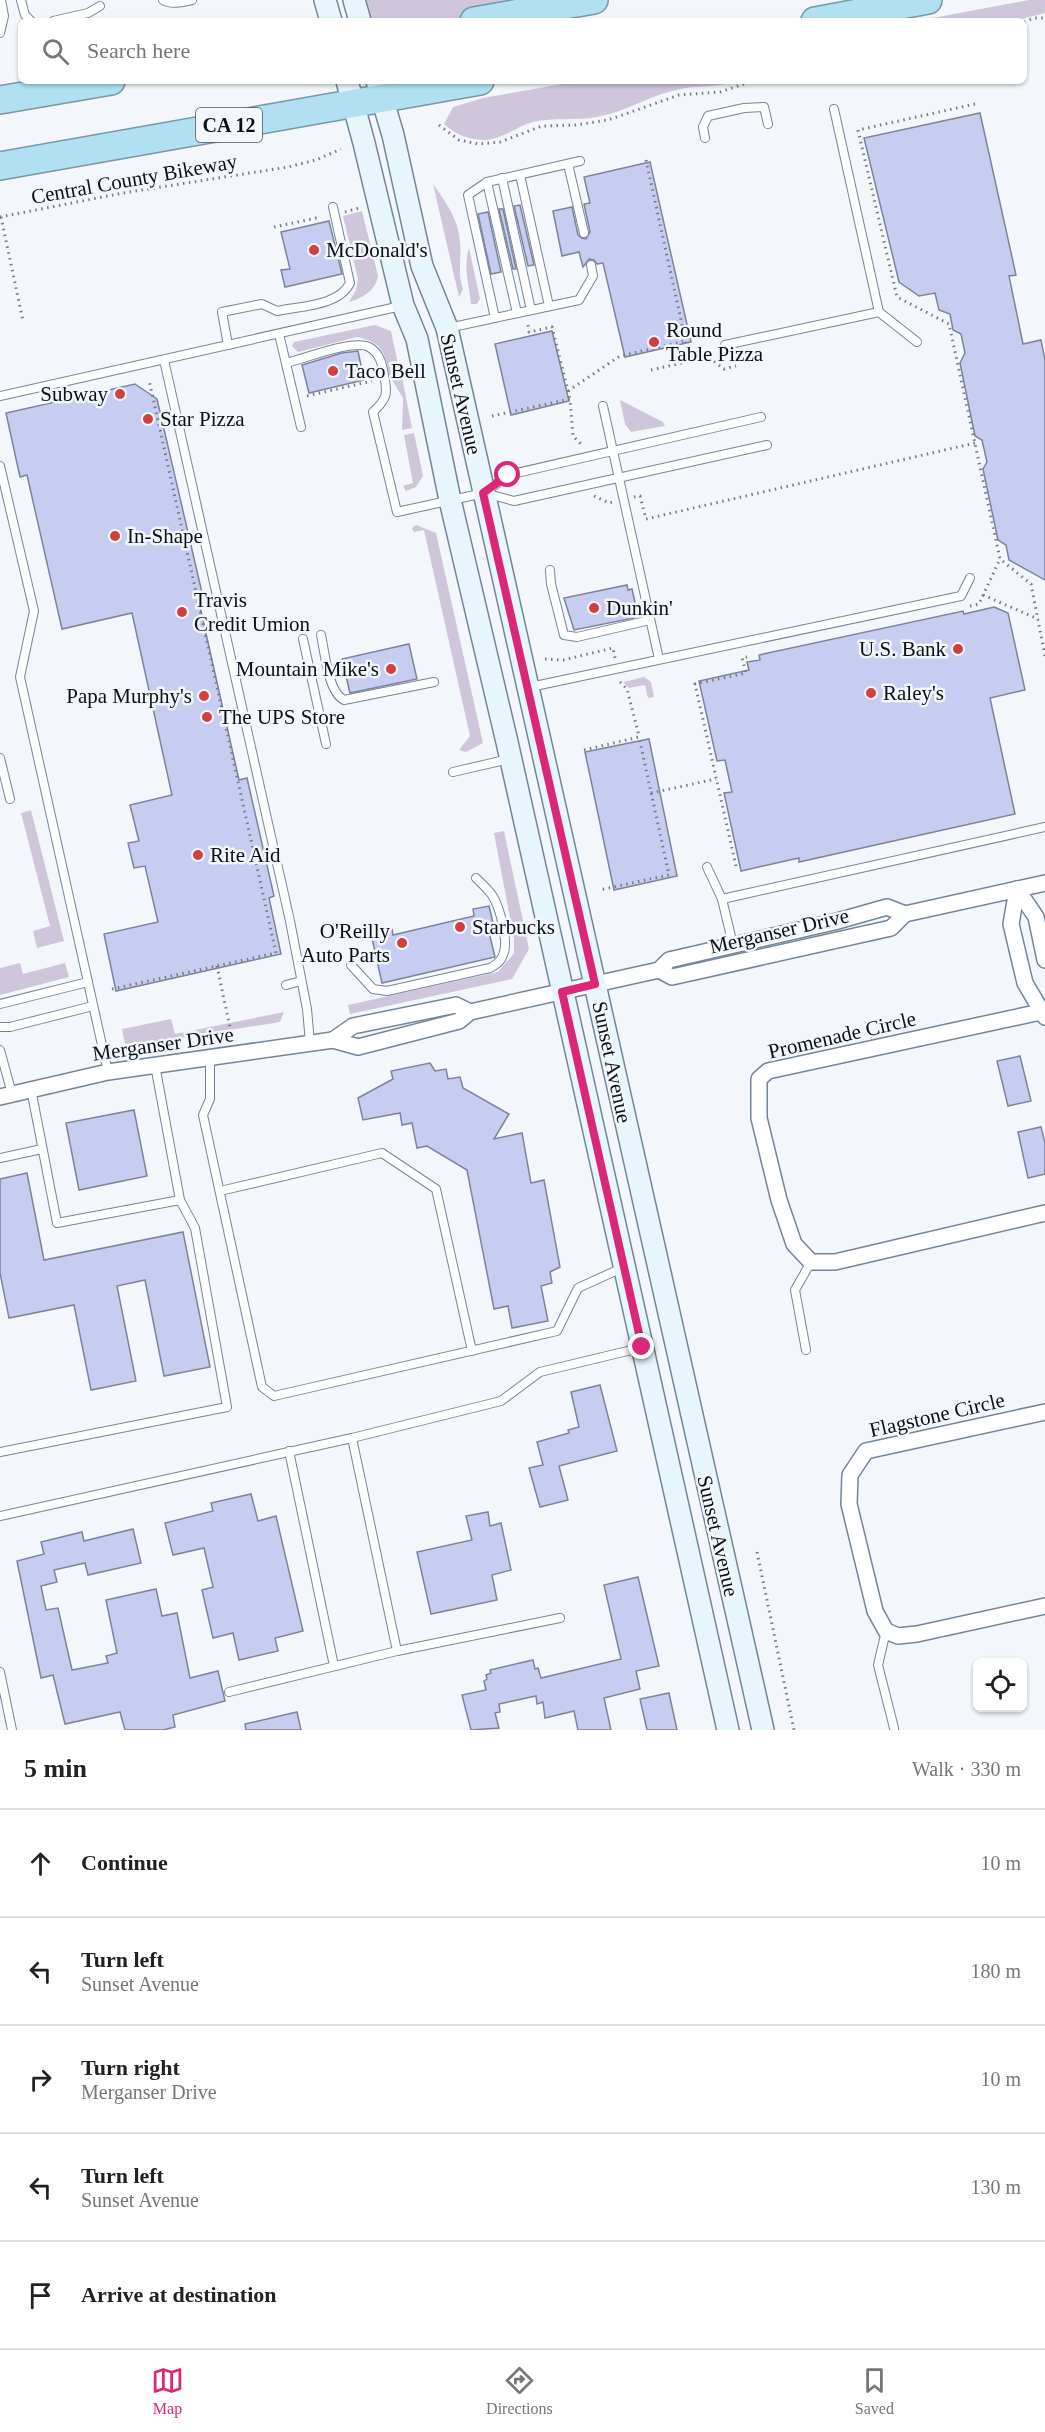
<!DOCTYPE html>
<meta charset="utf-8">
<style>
body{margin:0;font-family:"Times New Roman",serif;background:#f6f6f6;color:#222}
.controls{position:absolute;right:18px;bottom:18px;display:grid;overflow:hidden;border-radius:9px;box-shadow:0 2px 4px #0004}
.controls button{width:54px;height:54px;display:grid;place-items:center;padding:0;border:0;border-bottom:2px solid #e0e0e0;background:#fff;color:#222;font:30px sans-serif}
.stop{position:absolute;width:18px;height:18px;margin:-14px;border:4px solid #db2777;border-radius:50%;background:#fff}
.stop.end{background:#db2777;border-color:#fff;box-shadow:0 2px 6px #0008}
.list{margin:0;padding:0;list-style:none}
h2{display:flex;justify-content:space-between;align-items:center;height:78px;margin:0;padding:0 24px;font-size:26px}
h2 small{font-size:20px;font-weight:400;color:#767676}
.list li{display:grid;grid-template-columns:39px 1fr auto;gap:18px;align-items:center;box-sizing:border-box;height:108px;padding:0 24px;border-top:2px solid #e0e0e0}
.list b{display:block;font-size:22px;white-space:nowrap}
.list p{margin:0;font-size:20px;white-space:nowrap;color:#767676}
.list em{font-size:20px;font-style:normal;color:#767676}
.icon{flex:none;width:33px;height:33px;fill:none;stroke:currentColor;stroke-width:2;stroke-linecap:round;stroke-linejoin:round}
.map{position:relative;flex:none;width:1045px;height:1730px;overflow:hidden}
.search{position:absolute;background:#fff;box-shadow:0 2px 4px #0004;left:18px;right:18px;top:18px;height:66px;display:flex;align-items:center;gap:15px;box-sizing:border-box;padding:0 21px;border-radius:9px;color:#767676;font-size:22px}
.sheet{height:618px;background:#fff}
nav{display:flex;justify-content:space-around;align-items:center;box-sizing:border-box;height:84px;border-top:2px solid #e0e0e0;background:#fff;font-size:16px;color:#767676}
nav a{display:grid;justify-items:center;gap:3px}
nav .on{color:#db2777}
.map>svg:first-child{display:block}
.green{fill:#cfc6dc}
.building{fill:#c6cdf1;stroke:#7e839a;stroke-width:1.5}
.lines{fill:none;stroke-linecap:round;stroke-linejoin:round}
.lane-casing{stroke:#738598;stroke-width:10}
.street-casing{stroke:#738598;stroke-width:18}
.secondary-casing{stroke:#738598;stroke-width:24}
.highway-casing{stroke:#7697a5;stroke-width:30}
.path{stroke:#757b80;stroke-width:3;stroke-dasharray:1.5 4.5;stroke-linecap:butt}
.lane{stroke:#fff;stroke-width:8}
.street{stroke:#fff;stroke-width:15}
.secondary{stroke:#e7f6fb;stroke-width:21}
.highway{stroke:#b0e0f2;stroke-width:27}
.route{stroke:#db2777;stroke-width:8}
.poi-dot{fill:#cf403e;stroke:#f3f7fb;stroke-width:2}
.labels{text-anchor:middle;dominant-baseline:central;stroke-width:5;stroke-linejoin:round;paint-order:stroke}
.shield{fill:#f3f7fb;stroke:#4f555b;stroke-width:1.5}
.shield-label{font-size:20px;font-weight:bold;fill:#091017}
.street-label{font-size:21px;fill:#091017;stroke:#f3f7fb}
.poi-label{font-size:21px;fill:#091017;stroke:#f3f7fb;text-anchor:start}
</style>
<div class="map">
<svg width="1045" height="1730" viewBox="0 0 1045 1730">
<rect width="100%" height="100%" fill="#f3f7fb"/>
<g class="green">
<path d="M354,0H594L474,21H360Z"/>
<path d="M1029,0H1045V13L1014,21H917Z"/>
<path d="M580,81H735C717,88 699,85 681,89C652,94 626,112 597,117C576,121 554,117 533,122C517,126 503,139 486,140C469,140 456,135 444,124L453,107L483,98Z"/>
<path d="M433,184C446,202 458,219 460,241C462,258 457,273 463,289L459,297Z"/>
<path d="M362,211L378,276C376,291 362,298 349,302L356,290L358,279L343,216Z"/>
<path d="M469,248L480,299L477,304H471C469,284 463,267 469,248Z"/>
<path d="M375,325L391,331L400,373L389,375C385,352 382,342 357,337L298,352L292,346L294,342Z"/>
<path d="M402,377L412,428L402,430L403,398L392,380Z"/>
<path d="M620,400L663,422L665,426L631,432L625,424Z"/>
<path d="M414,433L423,476L416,487L406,491L403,486L413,483L404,435Z"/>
<path d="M416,525L436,533L483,743L466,752L459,750L470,736L424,530L414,532L412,528Z"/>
<path d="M644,677L651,682L654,697L648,698L645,685L629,688L623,682Z"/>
<path d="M31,810L64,941L37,948L33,931L50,926L21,813Z"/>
<path d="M504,831L529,949L512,979L350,1014L348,1005L498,972L514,953V939L494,833Z"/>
<path d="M20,963L23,974L65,963L69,977L0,995V968Z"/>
<path d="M284,1012L280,1022L129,1046L125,1044L122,1029L171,1019L175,1034Z"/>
</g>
<g class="building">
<path d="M980,113L1016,275L1009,276L1023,344L1041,340L1045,360V580L1009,560L1006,545L998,540L983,469L987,462L982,440L975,436L960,363L965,353L961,334L953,330L950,314L939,310L935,293L919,296L899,282L864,138Z"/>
<path d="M650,162L691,342L625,357L603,263L597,264L594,260L589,259L583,267L579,252L562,256L553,211L572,207L578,235L582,238L586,239L590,232L584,204L590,203L584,177Z"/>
<path d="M520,205L534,265L528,266L514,206Z"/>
<path d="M499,209H503L516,269H513Z"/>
<path d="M488,212L501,272L491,274L478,214Z"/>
<path d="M329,221L342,274L285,287L281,270L290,269L281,232Z"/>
<path d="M552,331L569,401L511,415L495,344Z"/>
<path d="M358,351L364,380L309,393L302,365L342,353Z"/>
<path d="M135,384L157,399L203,597L198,598L239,780L247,778L274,896L269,898L281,954L116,991L104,934L158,922L145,866L134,868L128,843L139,841L130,805L172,795L132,613L62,629L27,475L20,477L6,413Z"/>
<path d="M627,585L628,590L632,589L636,607L632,608L634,618L574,630L564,598Z"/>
<path d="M994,607L1008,613L1025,690L990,698L1015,814L799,862V858L741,871L724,793L732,792L725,760L717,761L699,681L749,670L747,662L760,660L759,655L963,611L964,614Z"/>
<path d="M409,644L417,679L350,693L342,659Z"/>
<path d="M649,739L677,876L614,890L585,752Z"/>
<path d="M489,906L493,923L487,924L495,957L382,983L371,934L392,929L393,935L474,916L473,909Z"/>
<path d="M1020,1056L1031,1101L1008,1106L997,1061Z"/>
<path d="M430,1063L435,1071L446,1069L448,1079L460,1077L463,1088L509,1114L494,1139L522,1133L531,1183L544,1180L560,1267L550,1272L552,1283L541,1286L548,1321L512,1328L508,1306L494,1309L467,1170L427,1146L417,1148L412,1123L402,1125L400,1113L363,1120L358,1098L393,1079L391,1071Z"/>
<path d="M134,1110L147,1176L79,1190L66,1123Z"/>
<path d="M1041,1127L1045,1143V1174L1028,1178L1018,1132Z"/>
<path d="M27,1173L44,1260L183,1232L210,1367L164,1376L145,1280L117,1286L136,1381L91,1390L74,1305L9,1318L0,1273V1179Z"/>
<path d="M600,1385L617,1451L559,1466L568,1500L540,1507L529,1468L543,1465L537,1442L569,1433L568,1430L579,1427L571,1392Z"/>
<path d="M251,1494L258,1521L276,1516L303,1631L275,1638L278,1651L239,1660L233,1633L213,1638L202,1590L213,1587L204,1548L173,1555L165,1523L213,1511L211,1503Z"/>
<path d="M488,1512L490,1526L501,1523L511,1570L492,1575L497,1600L431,1614L417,1552L472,1540L466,1516Z"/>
<path d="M133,1529L141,1563L88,1575L85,1563L54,1570L57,1582L41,1586L46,1610L58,1608L72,1670L108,1663L106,1656L117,1653L106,1600L156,1589L162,1616L177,1613L190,1678L218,1671L225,1701L173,1715L175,1727L163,1730H125L120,1712L65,1724L53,1675L41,1678L17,1561L44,1554L41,1542L82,1532L84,1541Z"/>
<path d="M638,1577L659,1666L636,1671L640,1689L604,1698L611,1730H578L574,1711L545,1718L543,1702L537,1704L536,1696L499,1704L500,1712L495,1713L499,1728L471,1730L462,1695L486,1690L484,1681L487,1679L486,1675L491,1673L490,1670L533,1660L535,1669L538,1668L541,1678L621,1659L604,1585Z"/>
<path d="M669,1693L677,1730H647L640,1699Z"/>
<path d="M297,1712L301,1730H246L245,1724Z"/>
</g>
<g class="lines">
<defs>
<g id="lane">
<path d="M21,0L25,15L31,21"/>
<path d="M163,0C171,5 183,2 192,0"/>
<path d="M53,21L88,13L100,6"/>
<path d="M0,33L4,16L1,0"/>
<path d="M834,109L879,312"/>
<path d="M705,138L703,127L708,116L744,108L764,107L768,124"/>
<path d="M568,164L584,233"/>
<path d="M520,175L549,306"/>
<path d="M502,178L531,310"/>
<path d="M487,182L517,313"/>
<path d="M495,318L468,195L487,182L580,161"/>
<path d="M448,328L579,300L593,276L591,265"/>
<path d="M279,334L301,427"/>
<path d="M228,345L222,312L262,304L277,311C300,306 339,306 350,283L333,207"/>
<path d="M725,345L879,312L917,342"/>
<path d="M164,360L290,921L307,1009L310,1043"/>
<path d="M286,363C304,359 353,339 369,347C380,353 382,364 384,375C388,394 387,399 373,412L397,512L484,493L508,475L761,417"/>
<path d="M0,396L401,306"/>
<path d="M603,406L659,659"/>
<path d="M0,466L34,611L20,677L108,1072"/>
<path d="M488,494L514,501L767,445"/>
<path d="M550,570L551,584L564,635L577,637L650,620"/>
<path d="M321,635C325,653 328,692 344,700L434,682"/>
<path d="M303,639L326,744"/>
<path d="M530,687L961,596L970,578"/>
<path d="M0,758L10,799"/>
<path d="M453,772L509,759"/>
<path d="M707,867L722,899L733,945"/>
<path d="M722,899L1045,827"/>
<path d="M351,965L373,989L387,991L490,968C495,965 501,962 503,955C509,942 500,907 492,895C488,889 481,883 476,878"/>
<path d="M286,985L301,981"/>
<path d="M0,1004L88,982"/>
<path d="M0,1027H10L93,1006"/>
<path d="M0,1050L12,1094"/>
<path d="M210,1058V1099L203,1115L262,1387L274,1396L557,1331L578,1288L622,1268"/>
<path d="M31,1089L57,1223L180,1200L155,1065"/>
<path d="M0,1158L42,1149"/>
<path d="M220,1191L382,1153L436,1189L472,1351"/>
<path d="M806,1350L795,1290L811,1262"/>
<path d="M352,1438L397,1651"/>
<path d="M289,1451L334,1666"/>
<path d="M0,1452L227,1407L195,1228L180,1200"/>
<path d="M0,1516L352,1438L501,1401L540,1372L640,1348"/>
<path d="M886,1631L878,1665L894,1728"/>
<path d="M0,1672L12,1730"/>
<path d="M229,1692L397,1651L560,1618"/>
</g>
<g id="street">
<path d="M1017,889L1011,924L1025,983L1045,1017"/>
<path d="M1017,889L1036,917L1045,960"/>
<path d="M659,970L672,977L891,928L905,914L1045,883"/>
<path d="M1045,1011L768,1071L759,1079V1118L779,1200L794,1244L811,1262H835L1045,1213"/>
<path d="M333,1040L353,1026L456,1005L470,1012"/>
<path d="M0,1097L108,1072L333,1040L358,1047L459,1021L470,1012L659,970L669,960L834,922L887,907L905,914"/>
<path d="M1045,1412L866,1451L850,1475L849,1504L875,1611L886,1631L898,1636L917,1634L1045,1606"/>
</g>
<g id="secondary">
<path d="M325,0L331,21"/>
<path d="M354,0L360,21"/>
<path d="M347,81L364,143L403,305L417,339L450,500L507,742L728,1730"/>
<path d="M377,81L393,135L422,266L447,328L763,1730"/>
</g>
<g id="highway">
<path d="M474,21L594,0"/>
<path d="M815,21L928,0"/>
<path d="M0,100L111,81"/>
<path d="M0,166L480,81"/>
</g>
</defs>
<use href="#lane" class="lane-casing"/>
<use href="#street" class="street-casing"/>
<use href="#secondary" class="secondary-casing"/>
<use href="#highway" class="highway-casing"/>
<g class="path">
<path d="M1024,22L1034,18H1045"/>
<path d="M975,104L858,130L897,297L949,324L1000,559L1031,584L1045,656"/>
<path d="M439,125L459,140L478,144L500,142L542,126L576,125L608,120L679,95L720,92L753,81"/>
<path d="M646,160L690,361"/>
<path d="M345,212L359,208"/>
<path d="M0,217L123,193L288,167L316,160L341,149"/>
<path d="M1,217L23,321"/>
<path d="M274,227L321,217"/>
<path d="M528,325L529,332L552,327L570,399"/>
<path d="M651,370L708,357L724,369L736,366"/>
<path d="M568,391L620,356L686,341"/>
<path d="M307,396L372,381"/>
<path d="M492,416L570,399L573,436L581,444"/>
<path d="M594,496L609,503L613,502"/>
<path d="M634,497L640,496L646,519L975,443"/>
<path d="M983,595L1038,619"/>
<path d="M970,606L979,604L1000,559"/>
<path d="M545,659L563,660L613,648L615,658"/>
<path d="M620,682L627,689L639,736"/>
<path d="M584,750L639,737L669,875L599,890"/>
<path d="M651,793L716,779"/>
<path d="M736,866L695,684L746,673L742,658L747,657"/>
<path d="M217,966L232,1037"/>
<path d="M112,989L276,953L149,380"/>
<path d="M757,1552L794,1730"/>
</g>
<use href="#lane" class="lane"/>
<use href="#street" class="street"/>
<use href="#secondary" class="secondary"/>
<use href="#highway" class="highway"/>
</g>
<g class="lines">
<path class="route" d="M508,475L483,493L595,984L562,992L642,1347"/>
</g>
<g class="poi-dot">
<circle cx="314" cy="250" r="6"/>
<circle cx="654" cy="342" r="6"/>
<circle cx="333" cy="371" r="6"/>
<circle cx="120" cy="394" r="6"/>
<circle cx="148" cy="419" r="6"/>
<circle cx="115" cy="536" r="6"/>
<circle cx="594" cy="608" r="6"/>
<circle cx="182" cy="612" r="6"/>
<circle cx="958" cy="649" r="6"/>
<circle cx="391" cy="669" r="6"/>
<circle cx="871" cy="693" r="6"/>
<circle cx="204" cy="696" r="6"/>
<circle cx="207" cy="717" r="6"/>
<circle cx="198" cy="855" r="6"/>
<circle cx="460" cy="927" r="6"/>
<circle cx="402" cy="943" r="6"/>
</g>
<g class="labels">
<rect class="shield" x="196" y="108" width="66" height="34" rx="4.5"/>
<g class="shield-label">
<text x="229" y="125">CA 12</text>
</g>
<g class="street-label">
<text transform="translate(134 179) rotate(-10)">Central County Bikeway</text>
<text transform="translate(461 394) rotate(77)">Sunset Avenue</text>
<text transform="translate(779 931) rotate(-13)">Merganser Drive</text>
<text transform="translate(842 1035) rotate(-13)">Promenade Circle</text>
<text transform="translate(163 1044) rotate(-8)">Merganser Drive</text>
<text transform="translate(612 1062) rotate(78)">Sunset Avenue</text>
<text transform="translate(937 1415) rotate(-13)">Flagstone Circle</text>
<text transform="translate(718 1536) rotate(77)">Sunset Avenue</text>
</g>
<g class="poi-label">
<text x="326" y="250">McDonald's</text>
<text x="666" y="330">Round<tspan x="666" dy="24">Table Pizza</tspan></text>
<text x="345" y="371">Taco Bell</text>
<text x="108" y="394" text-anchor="end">Subway</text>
<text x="160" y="419">Star Pizza</text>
<text x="127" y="536">In-Shape</text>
<text x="194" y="600">Travis<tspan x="194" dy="24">Credit Umion</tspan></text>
<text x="606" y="608">Dunkin'</text>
<text x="946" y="649" text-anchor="end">U.S. Bank</text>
<text x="379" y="669" text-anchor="end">Mountain Mike's</text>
<text x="883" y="693">Raley's</text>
<text x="192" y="696" text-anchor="end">Papa Murphy's</text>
<text x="219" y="717">The UPS Store</text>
<text x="210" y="855">Rite Aid</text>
<text x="472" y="927">Starbucks</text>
<text x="390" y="931" text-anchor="end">O'Reilly<tspan x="390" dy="24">Auto Parts</tspan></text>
</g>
</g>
</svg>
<div class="controls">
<button><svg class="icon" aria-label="locate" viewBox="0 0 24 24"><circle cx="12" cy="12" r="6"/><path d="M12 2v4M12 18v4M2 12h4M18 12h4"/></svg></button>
</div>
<div class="stop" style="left:508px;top:475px"></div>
<div class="stop end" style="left:642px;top:1347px"></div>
<div class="search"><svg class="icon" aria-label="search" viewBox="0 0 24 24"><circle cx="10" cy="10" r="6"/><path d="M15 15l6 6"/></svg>Search here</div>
</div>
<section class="sheet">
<h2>5 min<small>Walk · 330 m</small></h2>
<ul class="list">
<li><svg class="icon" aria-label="ahead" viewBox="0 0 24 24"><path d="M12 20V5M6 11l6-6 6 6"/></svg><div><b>Continue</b></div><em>10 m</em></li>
<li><svg class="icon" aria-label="left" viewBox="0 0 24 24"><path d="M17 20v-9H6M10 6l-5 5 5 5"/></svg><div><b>Turn left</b><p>Sunset Avenue</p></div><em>180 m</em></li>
<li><svg class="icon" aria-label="right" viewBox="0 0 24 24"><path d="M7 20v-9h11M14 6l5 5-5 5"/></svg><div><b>Turn right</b><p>Merganser Drive</p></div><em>10 m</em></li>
<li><svg class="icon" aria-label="left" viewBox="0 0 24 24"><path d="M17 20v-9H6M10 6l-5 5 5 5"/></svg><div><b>Turn left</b><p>Sunset Avenue</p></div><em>130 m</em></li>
<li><svg class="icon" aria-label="arrive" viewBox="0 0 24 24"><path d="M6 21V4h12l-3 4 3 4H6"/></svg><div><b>Arrive at destination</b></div></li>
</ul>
</section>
<nav>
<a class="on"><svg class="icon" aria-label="map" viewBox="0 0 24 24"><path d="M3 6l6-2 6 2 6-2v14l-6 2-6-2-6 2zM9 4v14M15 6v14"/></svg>Map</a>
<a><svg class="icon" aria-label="directions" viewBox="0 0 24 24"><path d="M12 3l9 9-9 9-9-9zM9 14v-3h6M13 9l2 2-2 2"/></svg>Directions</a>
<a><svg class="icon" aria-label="saved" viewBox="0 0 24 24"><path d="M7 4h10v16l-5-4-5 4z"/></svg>Saved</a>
</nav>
